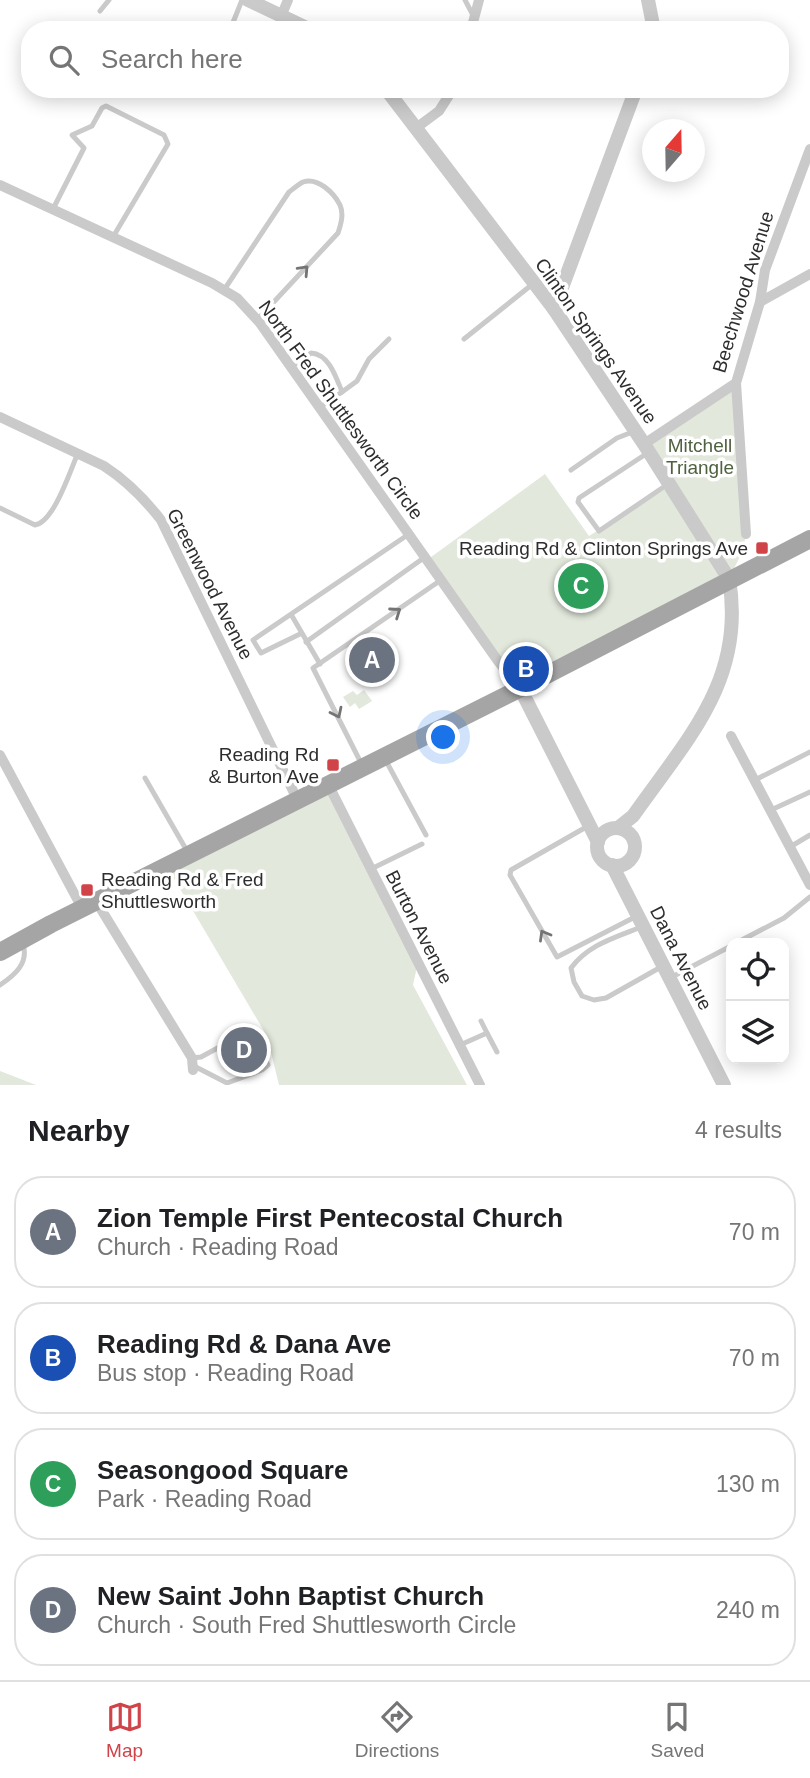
<!DOCTYPE html>
<meta charset="utf-8">
<style>
body{margin:0;font-family:Helvetica,sans-serif;background:#f6f6f6;color:#202124}
.controls{position:absolute;right:21px;bottom:21px;display:grid;overflow:hidden;border-radius:14px;box-shadow:0 4px 18px #0003}
.controls button{width:63px;height:63px;display:grid;place-items:center;padding:0;border:0;border-bottom:2px solid #e0e0e0;background:#fff;color:#202124;font:35px sans-serif}
.compass{position:absolute;left:642px;top:119px;width:63px;height:63px;border-radius:50%;background:#fff;box-shadow:0 4px 18px #0003;rotate:20deg}
.you{position:absolute;left:444px;top:738px;width:24px;height:24px;margin:-18px;border:5px solid #fff;border-radius:50%;background:#1a73e8;box-shadow:0 0 0 10px #1a73e833}
.badge{display:grid;place-items:center;width:46px;height:46px;border-radius:50%;background:#cf4349;color:#fff;font-size:23px;font-weight:700}
.pin{position:absolute;translate:-50% -50%;border:4px solid #fff;box-shadow:0 2px 7px #0006}
.list{margin:0;padding:0;list-style:none}
h2{display:flex;justify-content:space-between;align-items:center;height:91px;margin:0;padding:0 28px;font-size:30px}
h2 small{font-size:23px;font-weight:400;color:#757577}
.list li{display:grid;grid-template-columns:46px 1fr auto;gap:21px;align-items:center;box-sizing:border-box;height:112px;margin:0 14px 14px;padding:0 14px;border:2px solid #e0e0e0;border-radius:28px}
.list b{display:block;font-size:26px;white-space:nowrap}
.list p{margin:0;font-size:23px;white-space:nowrap;color:#757577}
.list em{font-size:23px;font-style:normal;color:#757577}
.icon{flex:none;width:38px;height:38px;fill:none;stroke:currentColor;stroke-width:2;stroke-linecap:round;stroke-linejoin:round}
.map{position:relative;flex:none;width:810px;height:1085px;overflow:hidden}
.search{position:absolute;background:#fff;box-shadow:0 4px 18px #0003;left:21px;right:21px;top:21px;height:77px;display:flex;align-items:center;gap:18px;box-sizing:border-box;padding:0 24px;border-radius:28px;color:#757577;font-size:26px}
.sheet{height:595px;background:#fff}
nav{display:flex;justify-content:space-around;align-items:center;box-sizing:border-box;height:98px;border-top:2px solid #e0e0e0;background:#fff;font-size:19px;color:#757577}
nav a{display:grid;justify-items:center;gap:4px}
nav .on{color:#cf4349}
.map>svg:first-child{display:block}
.green{fill:#e2e8dc}
.lines{fill:none;stroke-linecap:round;stroke-linejoin:round}
.service{stroke:#cacaca;stroke-width:5}
.minor{stroke:#cacaca;stroke-width:10}
.tertiary{stroke:#cacaca;stroke-width:14}
.primary{stroke:#a5a5a5;stroke-width:18}
.oneway{stroke:#747474}
.poi-dot{fill:#cf4349;stroke:#fff;stroke-width:2.5}
.labels{text-anchor:middle;dominant-baseline:central;stroke-width:7;stroke-linejoin:round;paint-order:stroke}
.street-label{font-size:19px;fill:#2d2d2d;stroke:#fff}
.park-label{font-size:19px;fill:#4f6240;stroke:#fff}
.poi-label{font-size:19px;fill:#2d2d2d;stroke:#fff;text-anchor:end}
</style>
<div class="map">
<svg width="810" height="1085" viewBox="0 0 810 1085">
<rect width="100%" height="100%" fill="#fff"/>
<g class="green">
<path d="M736,384L746,534L743,550L729,579L520,688L427,560L545,474L589,536L670,486L644,444Z"/>
<path d="M364,690L372,701L359,709L355,703L350,707L343,697L353,691L357,695Z"/>
<path d="M328,784L418,962L413,985L467,1085H279L267,1036L166,865Z"/>
<path d="M0,1071L36,1085H0Z"/>
</g>
<g class="lines">
<g class="service">
<path d="M465,0L474,17"/>
<path d="M100,11L109,0"/>
<path d="M230,30L242,0"/>
<path d="M53,209L84,148L72,135L92,126L102,108L106,106L164,135L168,144L113,237"/>
<path d="M224,290L289,192C293,189 299,184 303,182C318,177 334,193 340,205C344,214 341,224 338,233L257,320"/>
<path d="M464,339L534,283"/>
<path d="M291,367L311,353C329,354 336,377 342,392L319,408"/>
<path d="M342,392L357,381L369,359L389,339"/>
<path d="M649,452L579,498L578,502L599,531L668,484"/>
<path d="M571,470L617,438L635,431"/>
<path d="M0,508L35,525C54,522 70,471 78,453"/>
<path d="M292,616L320,664"/>
<path d="M300,634L261,653L253,640L409,534"/>
<path d="M306,642L425,557"/>
<path d="M385,759L426,835"/>
<path d="M361,763L313,668L441,580"/>
<path d="M145,778L187,851"/>
<path d="M755,780L810,752"/>
<path d="M771,810L810,792"/>
<path d="M588,826L511,870L510,875L557,957L635,917"/>
<path d="M790,847L810,835"/>
<path d="M371,869L422,844"/>
<path d="M641,927C615,938 589,944 571,968L574,982L582,996L594,1000L606,998L661,967"/>
<path d="M736,943L784,918L810,897"/>
<path d="M670,978L731,946"/>
<path d="M0,985C15,975 29,963 23,944"/>
<path d="M487,1033L497,1052"/>
<path d="M460,1045L487,1033L481,1021"/>
<path d="M192,1058L201,1057L247,1032L254,1033L268,1065L262,1070L227,1083L192,1065"/>
</g>
<g class="minor">
<path d="M282,14L288,0"/>
<path d="M471,30L479,0"/>
<path d="M416,128L439,111L453,89"/>
<path d="M0,185L212,283L237,298L260,323L498,661L520,688"/>
<path d="M760,302L810,274"/>
<path d="M736,383L746,534"/>
<path d="M0,417L104,466C127,481 144,498 161,520L297,799"/>
<path d="M644,444L736,383L760,302L765,270L810,149"/>
<path d="M731,736L810,885"/>
<path d="M0,755L82,908"/>
<path d="M328,784L480,1085"/>
<path d="M96,901L192,1058L193,1070"/>
</g>
<g class="tertiary">
<path d="M248,0L311,30"/>
<path d="M648,0L654,30"/>
<path d="M386,89L554,309L644,444L729,579C746,680 687,739 633,816L618,828"/>
<path d="M554,309L636,89"/>
<path d="M520,688L598,842"/>
<circle cx="616" cy="847" r="19"/>
<path d="M612,865L724,1085"/>
</g>
<path class="primary" d="M0,952L51,924L529,684L810,539"/>
</g>
<defs><path id="oneway-chevron" d="M-2-3.5L2.5 0L-2 3.5" fill="none" stroke-width="1.6" stroke-linecap="round" stroke-linejoin="round" transform="scale(1.75)"/></defs>
<g class="oneway">
<use href="#oneway-chevron" transform="translate(304 270) rotate(-47)"/>
<use href="#oneway-chevron" transform="translate(396 612) rotate(-35)"/>
<use href="#oneway-chevron" transform="translate(337 713) rotate(64)"/>
<use href="#oneway-chevron" transform="translate(544 935) rotate(-120)"/>
</g>
<g class="poi-dot">
<rect x="755" y="541" width="14" height="14" rx="3.5"/>
<rect x="326" y="758" width="14" height="14" rx="3.5"/>
<rect x="80" y="883" width="14" height="14" rx="3.5"/>
</g>
<g class="labels">
<g class="street-label">
<text transform="translate(743 292) rotate(-73)">Beechwood Avenue</text>
<text transform="translate(596 341) rotate(55)">Clinton Springs Avenue</text>
<text transform="translate(341 410) rotate(54)">North Fred Shuttlesworth Circle</text>
<text transform="translate(210 584) rotate(63)">Greenwood Avenue</text>
<text transform="translate(419 927) rotate(63)">Burton Avenue</text>
<text transform="translate(681 958) rotate(63)">Dana Avenue</text>
</g>
<g class="park-label">
<text x="700" y="445">Mitchell<tspan x="700" dy="22">Triangle</tspan></text>
</g>
<g class="poi-label">
<text x="748" y="548">Reading Rd &amp; Clinton Springs Ave</text>
<text x="319" y="754">Reading Rd<tspan x="319" dy="22">&amp; Burton Ave</tspan></text>
<text x="101" y="879" text-anchor="start">Reading Rd &amp; Fred<tspan x="101" dy="22">Shuttlesworth</tspan></text>
</g>
</g>
</svg>
<div class="controls">
<button><svg class="icon" aria-label="locate" viewBox="0 0 24 24"><circle cx="12" cy="12" r="6"/><path d="M12 2v4M12 18v4M2 12h4M18 12h4"/></svg></button>
<button><svg class="icon" aria-label="layers" viewBox="0 0 24 24"><path d="M12 4l9 5-9 5-9-5zM3 14l9 5 9-5"/></svg></button>
</div>
<svg class="compass" viewBox="-18 -18 36 36"><path d="M0-13l5 13h-10z" fill="#e53935"/><path d="M0 13l5-13h-10z" fill="#757577"/></svg>
<div class="you"></div>
<div class="pin badge" style="left:372px;top:660px;background:#6b7280">A</div>
<div class="pin badge" style="left:526px;top:669px;background:#1a4fb4">B</div>
<div class="pin badge" style="left:581px;top:586px;background:#2e9e5b">C</div>
<div class="pin badge" style="left:244px;top:1050px;background:#6b7280">D</div>
<div class="search"><svg class="icon" aria-label="search" viewBox="0 0 24 24"><circle cx="10" cy="10" r="6"/><path d="M15 15l6 6"/></svg>Search here</div>
</div>
<section class="sheet">
<h2>Nearby<small>4 results</small></h2>
<ul class="list">
<li><span class="badge" style="background:#6b7280">A</span><div><b>Zion Temple First Pentecostal Church</b><p>Church · Reading Road</p></div><em>70 m</em></li>
<li><span class="badge" style="background:#1a4fb4">B</span><div><b>Reading Rd &amp; Dana Ave</b><p>Bus stop · Reading Road</p></div><em>70 m</em></li>
<li><span class="badge" style="background:#2e9e5b">C</span><div><b>Seasongood Square</b><p>Park · Reading Road</p></div><em>130 m</em></li>
<li><span class="badge" style="background:#6b7280">D</span><div><b>New Saint John Baptist Church</b><p>Church · South Fred Shuttlesworth Circle</p></div><em>240 m</em></li>
</ul>
</section>
<nav>
<a class="on"><svg class="icon" aria-label="map" viewBox="0 0 24 24"><path d="M3 6l6-2 6 2 6-2v14l-6 2-6-2-6 2zM9 4v14M15 6v14"/></svg>Map</a>
<a><svg class="icon" aria-label="directions" viewBox="0 0 24 24"><path d="M12 3l9 9-9 9-9-9zM9 14v-3h6M13 9l2 2-2 2"/></svg>Directions</a>
<a><svg class="icon" aria-label="saved" viewBox="0 0 24 24"><path d="M7 4h10v16l-5-4-5 4z"/></svg>Saved</a>
</nav>
